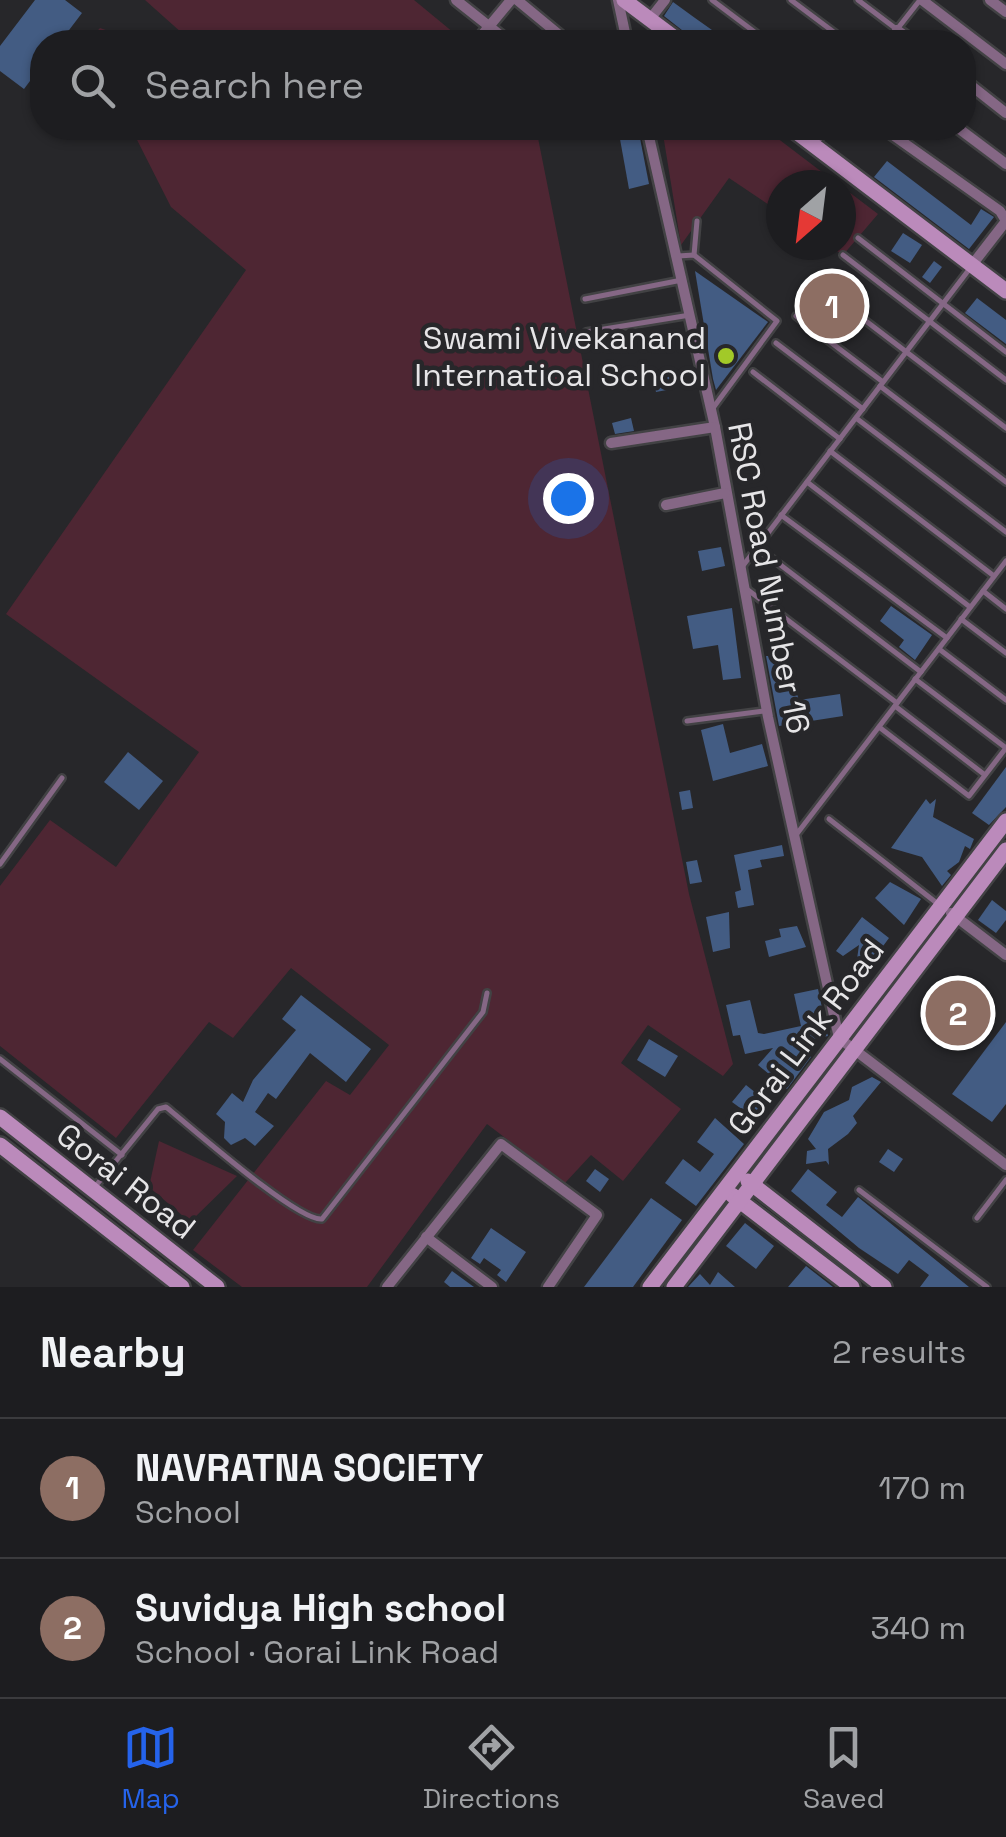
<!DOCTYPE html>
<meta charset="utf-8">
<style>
body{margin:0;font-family:"Space Grotesk",sans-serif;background:#252629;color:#f1f3f6}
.compass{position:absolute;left:766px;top:170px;width:90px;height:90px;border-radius:50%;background:#1d1d20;box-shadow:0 2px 8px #0004;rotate:208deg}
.you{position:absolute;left:568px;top:498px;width:35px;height:35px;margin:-25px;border:8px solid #fff;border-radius:50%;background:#1a73e8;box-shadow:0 0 0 15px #1a73e833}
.badge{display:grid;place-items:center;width:65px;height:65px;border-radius:50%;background:#2563eb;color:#fff;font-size:32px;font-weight:700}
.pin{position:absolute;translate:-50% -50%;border:5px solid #fff;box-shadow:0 2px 10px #0006}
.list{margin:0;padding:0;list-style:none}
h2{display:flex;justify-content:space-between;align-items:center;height:130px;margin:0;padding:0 40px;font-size:42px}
h2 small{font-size:32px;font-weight:400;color:#a0a2a5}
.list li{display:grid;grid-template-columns:65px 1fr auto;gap:30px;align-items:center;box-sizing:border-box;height:140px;padding:0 40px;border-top:2px solid #3b3b3e}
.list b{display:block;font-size:38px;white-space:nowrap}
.list p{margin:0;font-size:32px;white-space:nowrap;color:#a0a2a5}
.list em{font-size:32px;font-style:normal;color:#a0a2a5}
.icon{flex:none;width:55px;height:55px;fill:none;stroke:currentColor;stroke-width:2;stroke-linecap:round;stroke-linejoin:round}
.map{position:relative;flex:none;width:1006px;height:1287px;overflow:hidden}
.search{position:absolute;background:#1d1d20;box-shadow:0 2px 8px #0004;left:30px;right:30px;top:30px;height:110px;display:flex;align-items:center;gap:25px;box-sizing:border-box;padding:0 35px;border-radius:40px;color:#a0a2a5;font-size:38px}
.sheet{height:410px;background:#1d1d20}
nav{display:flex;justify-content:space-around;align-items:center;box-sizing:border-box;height:140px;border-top:2px solid #3b3b3e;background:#1d1d20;font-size:28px;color:#a0a2a5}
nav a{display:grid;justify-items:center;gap:5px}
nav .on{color:#2563eb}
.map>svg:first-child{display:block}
.green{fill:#4e2633}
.building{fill:#435c83}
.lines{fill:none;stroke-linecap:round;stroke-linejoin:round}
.lane-casing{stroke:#424244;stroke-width:10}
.street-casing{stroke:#424244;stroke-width:15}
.secondary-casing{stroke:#424244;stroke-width:20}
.lane{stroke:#856785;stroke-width:5}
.street{stroke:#856785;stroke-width:10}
.secondary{stroke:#bb8abb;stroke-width:15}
.poi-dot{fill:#a2c928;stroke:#27272a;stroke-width:4}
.labels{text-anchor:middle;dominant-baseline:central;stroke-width:9;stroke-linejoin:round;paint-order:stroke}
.poi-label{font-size:32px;fill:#e6e5e7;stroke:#27272a;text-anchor:end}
.street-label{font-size:32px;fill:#e6e5e7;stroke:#27272a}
</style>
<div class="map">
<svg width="1006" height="1287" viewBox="0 0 1006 1287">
<rect width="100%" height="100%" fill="#27272a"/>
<g class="green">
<path d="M145,0H414L465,42H192Z"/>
<path d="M100,28L141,42H87Z"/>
<path d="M131,128H536L689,894L733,1064L723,1076L648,1025L621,1063L681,1109L623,1181L591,1155L565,1183L487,1124L367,1287H242L193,1250L326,1081L350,1095L389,1045L291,968L233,1038L209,1022L116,1138L0,1046V886L50,820L116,867L199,752L6,614L246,270L171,207Z"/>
<path d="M662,128H764L839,185H781V213L729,178L681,245Z"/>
<path d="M841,186L878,214L843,255L828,245H841Z"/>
<path d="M159,1141L237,1176L190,1222L149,1187Z"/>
</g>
<g class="building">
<path d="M35,0H65L82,13L60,42H42V65L24,89L0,71V46Z"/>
<path d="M673,2L695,18L729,42H691L687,34L664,16Z"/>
<path d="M618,128H638L649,184L629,189Z"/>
<path d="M887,161L971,225L981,209L994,217L969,249L874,177Z"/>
<path d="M903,233L922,245L910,263L891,251Z"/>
<path d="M934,261L942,267L930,283L922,277Z"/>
<path d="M695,271L768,322L716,390L713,379Z"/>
<path d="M977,298L1006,320V344L965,313Z"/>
<path d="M669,376L672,389L656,392L653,380Z"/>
<path d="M631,418L634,431L615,434L612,423Z"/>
<path d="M721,547L725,566L702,571L698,551Z"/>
<path d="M891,606L932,635L915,660L899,647L904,640L880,621Z"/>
<path d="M732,608L741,678L723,680L718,645L693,649L687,616Z"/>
<path d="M766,656H784L799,700L840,694L843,716L779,726Z"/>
<path d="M723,724L730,753L762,744L768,766L713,781L701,730Z"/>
<path d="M128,752L163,781L139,810L104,782Z"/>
<path d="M1006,767V807L989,825L972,813Z"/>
<path d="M690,790L693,808L682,810L679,792Z"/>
<path d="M926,799L930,804L936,799L933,817L974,839L970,849L965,846L959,862L947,871L951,875L942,886L922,857L891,848Z"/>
<path d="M782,845L784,856L760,860L762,867L748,870L754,905L738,908L735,892L741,890L734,855Z"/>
<path d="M697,860L702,882L690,884L686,862Z"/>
<path d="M890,882L921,899L904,925L875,898Z"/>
<path d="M992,900L1006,911V920L996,933L978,920Z"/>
<path d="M729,912L730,948L713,952L706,917Z"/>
<path d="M862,917L889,938L864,972L856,966L859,945L843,956L836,951Z"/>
<path d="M797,926L806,947L769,957L765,941L781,937L779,929Z"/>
<path d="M818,989L828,1036L794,1043L811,1057L787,1089L758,1065L773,1048L745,1054L740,1035L733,1036L726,1005L750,1000L758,1033L764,1034L801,1026L794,994Z"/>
<path d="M301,995L371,1049L346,1082L310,1053L276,1099L268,1093L255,1112L274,1126L255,1146L245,1138L231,1145L224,1138L225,1122L216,1114L232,1093L243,1102L253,1080L296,1030L282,1019Z"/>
<path d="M1006,1022V1104L992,1122L952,1094Z"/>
<path d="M649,1039L678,1056L665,1077L637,1060Z"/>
<path d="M872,1077L881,1082L853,1116L857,1123L848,1134L828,1149L829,1165L826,1161L806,1164L807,1151L816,1149L808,1139L824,1112L849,1100L852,1087Z"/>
<path d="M746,1085L756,1093L751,1101L765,1112L758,1121L732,1102Z"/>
<path d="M715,1118L744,1144L696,1206L665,1183L683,1159L700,1172L714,1154L697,1142Z"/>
<path d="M888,1149L903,1159L894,1172L879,1162Z"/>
<path d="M595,1169L609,1179L600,1192L586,1181Z"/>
<path d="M808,1169L837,1192L826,1205L842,1217L858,1197L969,1287H920L929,1275L909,1260L898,1274L859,1248L791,1191Z"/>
<path d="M651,1198L682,1220L633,1287H584Z"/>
<path d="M745,1223L774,1246L756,1269L726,1246Z"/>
<path d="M491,1228L526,1252L506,1282L497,1275L501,1270L484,1258L480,1264L471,1258Z"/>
<path d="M806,1266L833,1287H788Z"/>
<path d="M452,1271L474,1287H450L444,1282Z"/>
<path d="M718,1272L735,1287H688L700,1274L710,1285Z"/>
</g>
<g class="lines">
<defs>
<g id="lane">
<path d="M712,0L768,42"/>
<path d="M791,0L847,42"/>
<path d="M858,0L895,28"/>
<path d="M887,42L920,0"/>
<path d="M815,145L828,128"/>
<path d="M858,238L1006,352"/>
<path d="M694,255L697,221"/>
<path d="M843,255L1006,380"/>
<path d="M678,256L694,255L777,321L713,408"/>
<path d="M820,286L1006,428"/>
<path d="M585,299L682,280"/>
<path d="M796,316L883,382"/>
<path d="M586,332L690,315"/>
<path d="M776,343L863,409"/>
<path d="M753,372L840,439"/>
<path d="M880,386L1006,482"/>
<path d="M856,418L1006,532"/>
<path d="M830,451L994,576"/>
<path d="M807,482L970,607"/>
<path d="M781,515L947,638"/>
<path d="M757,547L921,672"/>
<path d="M742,567L971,267"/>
<path d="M748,590L897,703"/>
<path d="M983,591L1006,609"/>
<path d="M961,619L1006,653"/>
<path d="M939,649L1006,700"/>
<path d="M915,679L1006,748"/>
<path d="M895,706L985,775"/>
<path d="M687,721L764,711"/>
<path d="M879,727L969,796L1006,748"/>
<path d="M829,819L938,904"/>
<path d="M796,835L1006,561"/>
<path d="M0,864L62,778"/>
<path d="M0,1059L122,1155"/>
<path d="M94,1188L158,1109L166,1107C191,1127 298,1222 322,1219L483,1012L487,993"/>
<path d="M859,1190L987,1287"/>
<path d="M977,1218L1006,1180"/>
</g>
<g id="street">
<path d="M456,0L509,42"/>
<path d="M517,0L568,42"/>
<path d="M618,0L627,42"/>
<path d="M922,0L1006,64"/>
<path d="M990,0L1006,12"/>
<path d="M650,19L665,0"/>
<path d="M897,30L914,42"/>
<path d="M477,41L511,0"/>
<path d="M964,80L1006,113"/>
<path d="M647,128L715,427L768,717L839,1038L1006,1165"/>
<path d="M883,128L1000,211L1006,221"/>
<path d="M958,128L1006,164"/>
<path d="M972,265L1006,221"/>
<path d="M611,443L715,427"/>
<path d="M666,505L725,493"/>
<path d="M951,913L1006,955"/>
<path d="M426,1237L492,1287"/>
<path d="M387,1287L501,1144L597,1215L548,1287"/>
</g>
<g id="secondary">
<path d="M624,0L680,42"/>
<path d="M791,128L1006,291"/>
<path d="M0,1117L217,1287"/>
<path d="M0,1145L182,1287"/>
<path d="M748,1181L884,1287"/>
<path d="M732,1195L852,1287"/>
<path d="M650,1287L1006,821"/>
<path d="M674,1287L1006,850"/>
</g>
</defs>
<use href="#lane" class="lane-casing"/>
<use href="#street" class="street-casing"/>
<use href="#secondary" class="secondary-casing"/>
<use href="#lane" class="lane"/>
<use href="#street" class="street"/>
<use href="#secondary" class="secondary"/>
</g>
<circle class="poi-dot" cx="726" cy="356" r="10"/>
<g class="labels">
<g class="poi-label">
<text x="706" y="338">Swami Vivekanand<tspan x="706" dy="37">Internatioal School</tspan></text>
</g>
<g class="street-label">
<text transform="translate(769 578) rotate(79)">RSC Road Number 16</text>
<text transform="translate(806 1037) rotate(-53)">Gorai Link Road</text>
<text transform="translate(126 1181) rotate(38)">Gorai Road</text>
</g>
</g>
</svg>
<svg class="compass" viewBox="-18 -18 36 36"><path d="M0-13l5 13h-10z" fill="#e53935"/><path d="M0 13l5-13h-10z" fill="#a0a2a5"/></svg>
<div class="you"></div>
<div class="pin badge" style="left:832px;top:306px;background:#8d6e63">1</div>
<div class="pin badge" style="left:958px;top:1013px;background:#8d6e63">2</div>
<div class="search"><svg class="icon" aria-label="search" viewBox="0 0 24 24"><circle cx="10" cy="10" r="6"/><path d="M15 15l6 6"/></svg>Search here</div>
</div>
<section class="sheet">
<h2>Nearby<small>2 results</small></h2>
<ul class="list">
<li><span class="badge" style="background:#8d6e63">1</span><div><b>NAVRATNA SOCIETY</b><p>School</p></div><em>170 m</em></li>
<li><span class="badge" style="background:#8d6e63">2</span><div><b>Suvidya High school</b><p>School · Gorai Link Road</p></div><em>340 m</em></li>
</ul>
</section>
<nav>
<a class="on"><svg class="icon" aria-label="map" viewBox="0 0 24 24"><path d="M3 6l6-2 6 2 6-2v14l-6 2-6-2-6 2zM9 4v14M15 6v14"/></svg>Map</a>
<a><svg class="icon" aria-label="directions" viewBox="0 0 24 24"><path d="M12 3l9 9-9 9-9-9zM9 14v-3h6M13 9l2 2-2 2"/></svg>Directions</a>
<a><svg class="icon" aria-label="saved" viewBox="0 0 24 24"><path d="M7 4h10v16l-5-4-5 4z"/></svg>Saved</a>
</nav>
